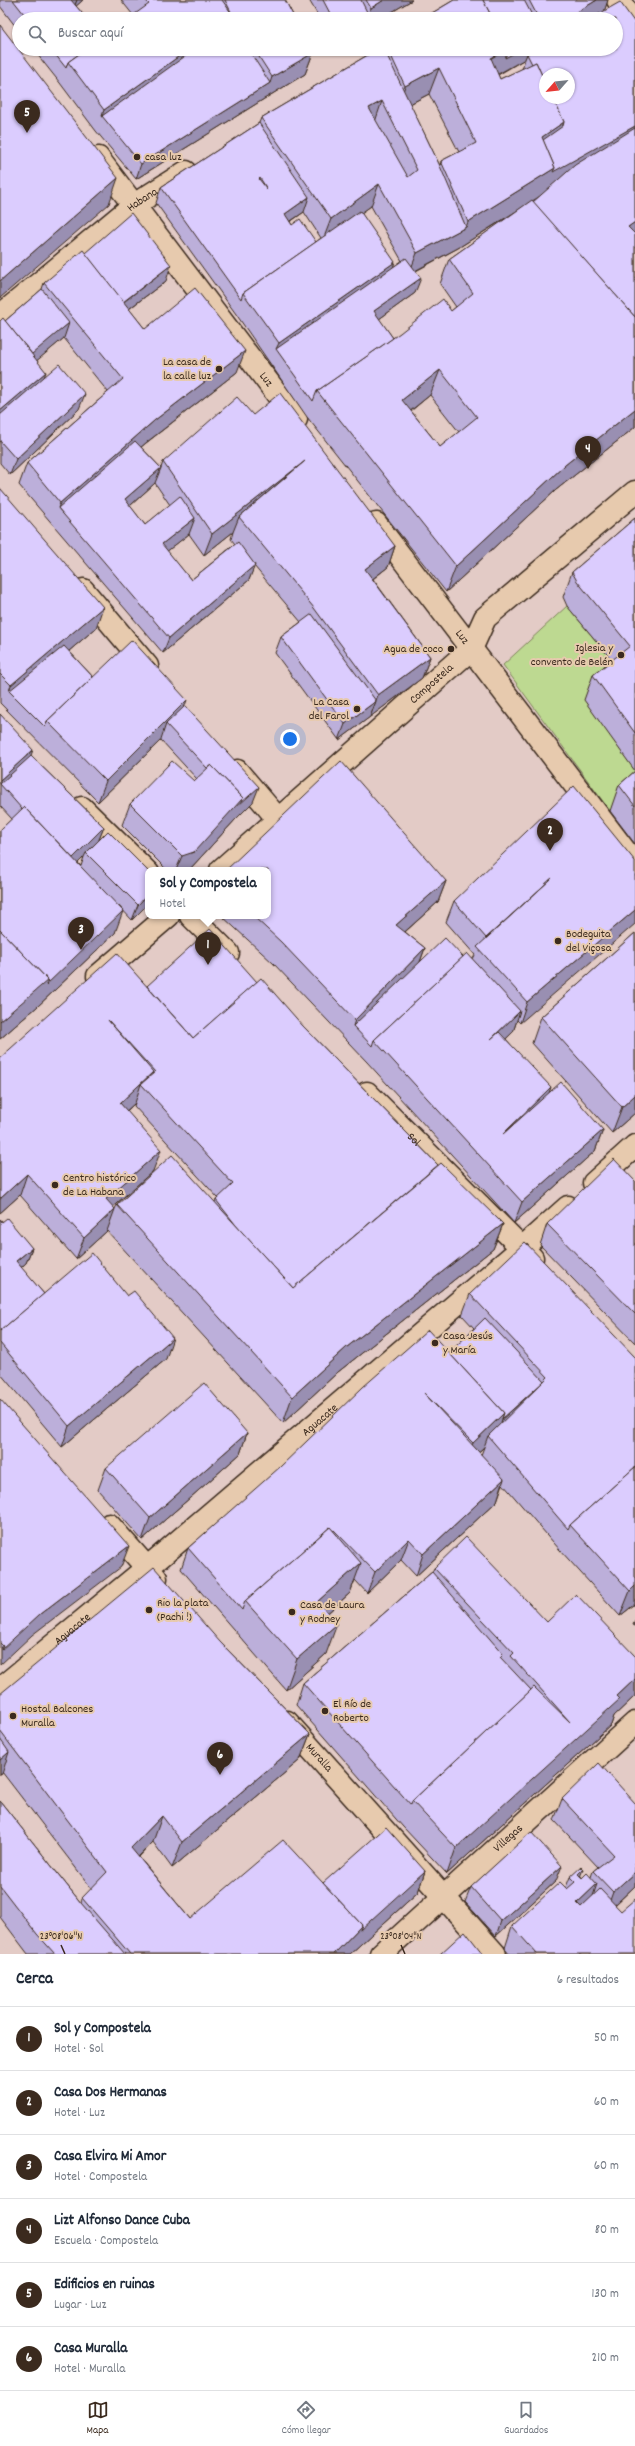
<!DOCTYPE html>
<html lang="es">
<meta charset="utf-8">
<style>
body{margin:0;font-family:Dekko,sans-serif;background:#f6f6f7;color:#1f2937}
.compass{position:absolute;left:539px;top:68px;width:36px;height:36px;border-radius:50%;background:#fff;box-shadow:0 1px 3px #0004;rotate:243deg}
.you{position:absolute;left:290px;top:739px;width:14px;height:14px;margin:-10px;border:3px solid #fff;border-radius:50%;background:#1a73e8;box-shadow:0 0 0 6px #1a73e833}
.badge{display:grid;place-items:center;width:26px;height:26px;border-radius:50%;background:#3b2a1e;color:#fff;font-size:13px;font-weight:700}
.pin{position:absolute;translate:-50% -33px;filter:drop-shadow(0 1px 2px #0008)}
.pin::after{content:'';position:absolute;top:21px;width:14px;height:12px;background:inherit;clip-path:polygon(0 0,100% 0,50% 100%)}
.popup{position:absolute;left:145px;top:867px;width:126px;height:52px;box-sizing:border-box;display:grid;place-content:center;border-radius:8px;background:#fff;filter:drop-shadow(0 1px 3px #0005);font-size:13px;white-space:nowrap;color:#747a83}
.popup b{font-size:15px;color:#1f2937}
.popup::after{content:'';position:absolute;left:50%;top:100%;margin-left:-8px;border:8px solid transparent;border-top-color:#fff}
.list{margin:0;padding:0;list-style:none}
h2{display:flex;justify-content:space-between;align-items:center;height:52px;margin:0;padding:0 16px;font-size:17px}
h2 small{font-size:13px;font-weight:400;color:#747a83}
.list li{display:grid;grid-template-columns:26px 1fr auto;gap:12px;align-items:center;box-sizing:border-box;height:64px;padding:0 16px;border-top:1px solid #e0e1e3}
.list b{display:block;font-size:15px;white-space:nowrap}
.list p{margin:0;font-size:13px;white-space:nowrap;color:#747a83}
.list em{font-size:13px;font-style:normal;color:#747a83}
.icon{flex:none;width:22px;height:22px;fill:none;stroke:currentColor;stroke-width:2;stroke-linecap:round;stroke-linejoin:round}
.map{position:relative;flex:none;width:635px;height:1954px;overflow:hidden}
.search{position:absolute;background:#fff;box-shadow:0 1px 3px #0004;left:12px;right:12px;top:12px;height:44px;display:flex;align-items:center;gap:10px;box-sizing:border-box;padding:0 14px;border-radius:22px;color:#747a83;font-size:15px}
.sheet{height:436px;background:#fff}
nav{display:flex;justify-content:space-around;align-items:center;box-sizing:border-box;height:56px;border-top:1px solid #e0e1e3;background:#fff;font-size:11px;color:#747a83}
nav a{display:grid;justify-items:center;gap:2px}
nav .on{color:#3b2a1e}
.map>svg:first-child{display:block}
.green{fill:#bdd991;stroke:#7c8258}
.lines{fill:none;stroke-linecap:round;stroke-linejoin:round}
.minor-casing{stroke:#3b2a1e;stroke-width:25}
.minor{stroke:#e7caae;stroke-width:22}
.wall{fill:#bcafda;stroke:#3b2a1e;fill-rule:evenodd}
.shaded-wall{fill:#998fb2;stroke:#3b2a1e}
.building{fill:#dbccfe;stroke:#3b2a1e;fill-rule:evenodd}
.ticks{fill:none;stroke:#3b2a1e;stroke-width:1.5}
.poi-dot{fill:#3b2a1e;stroke:#e7caae;stroke-width:1.5}
.labels{text-anchor:middle;dominant-baseline:central;stroke-width:4;stroke-linejoin:round;paint-order:stroke}
.poi-label{font-size:12px;fill:#3b2a1e;stroke:#e7caae;text-anchor:start}
.street-label{font-size:12px;fill:#3b2a1e;stroke:#e7caae}
.ticks-label{font-size:10px;text-anchor:middle;fill:#3b2a1e;stroke:#e7caae;stroke-width:4;stroke-linejoin:round;paint-order:stroke}
</style>
<div class="map">
<svg width="635" height="1954" viewBox="0 0 635 1954">
<rect width="100%" height="100%" fill="#e3cbc6"/>
<filter id="ink" filterUnits="userSpaceOnUse"><feTurbulence type="fractalNoise" baseFrequency=".025" numOctaves="2"/><feDisplacementMap in="SourceGraphic" scale="8" xChannelSelector="R" yChannelSelector="G"/><feConvolveMatrix kernelMatrix="1 2 1 2 8 2 1 2 1" color-interpolation-filters="sRGB"/></filter>
<g filter="url(#ink)">
<path class="green" d="M567,606L621,671L635,772L610,811L503,665Z"/>
<g class="lines">
<defs>
<g id="minor">
<path d="M618,0L635,23"/>
<path id="s1" d="M98,158L296,419"/>
<path id="s2" d="M0,316L134,205L186,172"/>
<path id="s3" d="M376,524L635,864"/>
<path d="M83,590L147,666"/>
<path d="M237,771L278,819"/>
<path d="M82,808L148,873"/>
<path id="s4" d="M221,870L471,649L485,618L635,492"/>
<path d="M191,916L228,953"/>
<path d="M98,976L168,916"/>
<path id="s5" d="M367,1093L532,1258"/>
<path d="M594,1183L635,1146"/>
<path d="M109,1525L156,1578"/>
<path id="s6" d="M0,1689L147,1568L522,1248L568,1207"/>
<path id="s7" d="M287,1722L495,1954"/>
<path id="s8" d="M381,1954L635,1723"/>
</g>
</defs>
<use href="#minor" class="minor-casing"/>
<use href="#minor" class="minor"/>
</g>
<g class="wall">
<path d="M0,0H83L76,6L87,19H19V31L0,6Z"/>
<path d="M121,0H285L295,19H128L133,15Z"/>
<path d="M309,0H412L380,19H320Z"/>
<path d="M454,0H608L604,11L635,23V427L556,490L446,592L307,417L236,314L156,203L161,187L259,123L261,118L378,49H616V19H422ZM525,59L522,69L500,79L498,75ZM429,94L459,152L441,161L440,166L410,104ZM371,206L402,261L393,267L361,213ZM304,212L321,238L316,242L292,225L290,222ZM514,213L449,259L440,284L456,307L451,311L393,338L379,319L415,293L416,271L458,248ZM430,395L459,432L440,447L411,411Z"/>
<path d="M33,49H311L313,53L305,74L264,99L136,179L96,131L60,83Z"/>
<path d="M85,253L166,281L129,309L145,329L237,372L141,447L161,468L163,462L253,415L395,546L388,567L373,579L430,657L422,678L339,740L275,653L281,637L301,622L254,566L249,580L163,653L19,485L27,463L108,392L64,338L37,360L44,377L79,409L10,475L0,463V321H5L42,289L44,283ZM155,483L170,505L145,525L130,506ZM233,532L231,539L235,544L191,580L167,551L189,534L204,555Z"/>
<path d="M0,488L96,628L69,651L93,677L185,706L253,802L235,820L189,870H167L122,825L130,804L194,781L197,779L161,740L98,802L0,703Z"/>
<path d="M635,518V844L610,811L619,785L635,771L584,700L593,675L612,660L567,606L563,597L572,572Z"/>
<path d="M0,714L31,756L104,827L99,839L148,871V904L132,920L118,905L115,933L38,1006L0,1039V830L12,819L0,806ZM84,857L81,866L78,863Z"/>
<path d="M635,861L520,1023L517,1020L513,1032L506,1039L550,1092L603,1130L595,1151L514,1223L367,1062L273,963L222,916H268L446,881L438,902L405,932L425,948L420,962L463,957L473,959L475,955L446,922L454,901Z"/>
<path d="M635,933V1113L612,1133L532,1043L541,1017Z"/>
<path d="M257,982L303,1026L438,1165L503,1224L493,1249L338,1372L283,1423L107,1231L76,1259L20,1195L0,1213V1058L147,986ZM135,1103L134,1106L218,1198L216,1200L215,1202L117,1205L115,1209L113,1207L153,1171L127,1111Z"/>
<path d="M635,1181V1343L540,1245L547,1224Z"/>
<path d="M0,1219L32,1248L26,1263L21,1268L44,1294L166,1359L62,1447L0,1373Z"/>
<path d="M470,1294L635,1357V1604L620,1616L560,1550L503,1484L497,1501L416,1576L401,1560L367,1593L355,1580L350,1593L328,1613L326,1654L286,1690L181,1569L188,1548L449,1353L474,1328L462,1315ZM484,1447L481,1455L479,1452Z"/>
<path d="M247,1433L240,1454L142,1540L98,1490L106,1468Z"/>
<path d="M434,1568L547,1622L635,1656V1696L614,1716L611,1725L447,1874L403,1827L296,1705L303,1683L432,1572Z"/>
<path d="M635,1620V1626L633,1625Z"/>
<path d="M220,1642L310,1734L300,1760L172,1868L153,1842L139,1857L190,1919L323,1883L425,1871L418,1892L350,1954H28L0,1917V1801L81,1903L82,1898L92,1889L2,1772V1774L0,1775V1694Z"/>
<path d="M562,1799L635,1803V1886L615,1905L635,1954H510L505,1948L512,1926L566,1887L570,1877L581,1876L582,1878L591,1877L593,1871L598,1867L554,1820Z"/>
<path d="M556,1881L496,1936L465,1902L471,1887Z"/>
</g>
<g class="shaded-wall">
<path d="M71,0H77L74,8Z"/>
<path d="M77,0H83L74,8Z"/>
<path d="M384,0H412L380,19H358L368,14L371,8Z"/>
<path d="M597,0H608L604,12L593,19H565Z"/>
<path d="M189,49H211L102,116L104,110Z"/>
<path d="M508,49H543L527,54L525,59L482,83L491,58Z"/>
<path d="M313,53L305,74L264,99L136,179L141,164L270,83L272,77Z"/>
<path d="M439,68L429,94L396,111L405,86Z"/>
<path d="M382,101L375,122L369,108Z"/>
<path d="M564,122L555,148L540,142L542,137Z"/>
<path d="M635,126V143L545,193L458,248L409,274L417,253L466,227L468,222L555,168Z"/>
<path d="M118,178L109,204L0,298V281Z"/>
<path d="M379,184L371,206L323,240L331,219Z"/>
<path d="M309,197L304,212L279,229L285,214Z"/>
<path d="M635,222V238L628,227Z"/>
<path d="M395,262L387,283L276,349L279,343Z"/>
<path d="M171,265L166,281L114,320L120,305Z"/>
<path d="M421,278L415,293L368,327L374,311Z"/>
<path d="M69,323L64,338L22,373L27,357Z"/>
<path d="M245,351L237,372L147,442L63,514L58,508L60,503L155,420Z"/>
<path d="M440,370L430,395L393,425L402,400Z"/>
<path d="M46,372L38,393L0,426V411Z"/>
<path d="M85,394L79,409L10,475L16,459Z"/>
<path d="M635,409V427L556,490L446,592L456,566L565,465Z"/>
<path d="M305,461L239,517L233,532L204,555L212,534Z"/>
<path d="M161,468L155,483L120,515L125,499Z"/>
<path d="M195,518L189,534L156,560L162,544Z"/>
<path d="M395,546L388,567L358,590L365,569Z"/>
<path d="M255,565L249,580L163,653L169,638Z"/>
<path d="M103,607L96,628L15,697L9,691L11,685Z"/>
<path d="M430,657L422,678L370,717L378,695Z"/>
<path d="M187,700L179,722L166,724L161,739V740L98,802L106,781Z"/>
<path d="M376,701L370,717L339,740L345,724Z"/>
<path d="M33,750L25,771L0,784V780Z"/>
<path d="M259,787L253,802L235,820L189,870H176L182,856L243,798Z"/>
<path d="M104,827L98,842L86,853L84,857L65,876L70,861Z"/>
<path d="M552,878L481,951L486,938Z"/>
<path d="M446,881L438,902L389,946L396,925Z"/>
<path d="M148,894V904L132,920L138,905Z"/>
<path d="M635,910V924L520,1023L527,1002Z"/>
<path d="M123,911L115,933L38,1006L0,1039V1021Z"/>
<path d="M425,948L417,970L353,1026L355,1020Z"/>
<path d="M520,1011L513,1032L483,1061L491,1039Z"/>
<path d="M153,1072L147,1090L141,1084L135,1103L112,1124L120,1103Z"/>
<path d="M551,1087L544,1109L503,1134Z"/>
<path d="M635,1095V1113L612,1133L622,1107Z"/>
<path d="M603,1130L595,1151L514,1223L522,1202Z"/>
<path d="M161,1150L153,1171L98,1220L106,1199Z"/>
<path d="M27,1174L20,1195L0,1213V1200L1,1198Z"/>
<path d="M115,1209L107,1231L76,1259L84,1238Z"/>
<path d="M503,1224L493,1249L338,1372L283,1423L292,1397L347,1347Z"/>
<path d="M32,1248L26,1263L10,1277L16,1261Z"/>
<path d="M173,1338L166,1359L62,1447L69,1426Z"/>
<path d="M544,1382L497,1435L502,1419Z"/>
<path d="M504,1413L497,1435L488,1436L484,1447L465,1464L473,1443Z"/>
<path d="M247,1433L240,1454L142,1540L150,1518Z"/>
<path d="M504,1479L497,1501L416,1576L423,1554Z"/>
<path d="M409,1539L401,1560L367,1593L375,1572Z"/>
<path d="M129,1546L121,1567L32,1635L0,1665V1648L40,1614Z"/>
<path d="M361,1563L350,1593L307,1631L318,1601Z"/>
<path d="M635,1586V1604L620,1616L630,1591Z"/>
<path d="M337,1624L326,1654L286,1690L297,1659Z"/>
<path d="M635,1679V1696L614,1716L611,1725L447,1874L456,1848Z"/>
<path d="M310,1734L300,1760L172,1868L182,1842Z"/>
<path d="M9,1752L2,1774L0,1775V1760Z"/>
<path d="M162,1816L153,1842L122,1873L131,1848Z"/>
<path d="M562,1866L556,1881L496,1936L501,1921Z"/>
<path d="M583,1869L575,1891L578,1874Z"/>
<path d="M425,1871L418,1892L350,1954H334L362,1925Z"/>
<path d="M635,1872V1886L605,1914L613,1892Z"/>
<path d="M597,1884L590,1905L569,1924L577,1903Z"/>
</g>
<g class="building">
<path d="M13,0H71L87,19H28Z"/>
<path d="M145,0H222L232,14L225,0H285L295,19H235L234,17L231,19H128L149,4Z"/>
<path d="M323,0H361L368,14L358,19H333Z"/>
<path d="M366,0H384L371,8Z"/>
<path d="M454,0H483L493,19H422Z"/>
<path d="M483,0H524L534,19H493Z"/>
<path d="M529,0H597L565,19H539Z"/>
<path d="M620,2L635,23V126L553,172L555,168L543,140L563,126L564,122L553,98H569V74H545V82L536,62L532,64L527,54L536,49H616V19H590Z"/>
<path d="M0,25L118,178L0,281Z"/>
<path d="M51,49H86L68,62L66,68Z"/>
<path d="M86,49H189L104,110L68,62Z"/>
<path d="M195,49H248L270,83L141,164L102,116Z"/>
<path d="M254,49H311L313,53L272,77Z"/>
<path d="M378,49H384L440,166L466,227L417,253L379,184L331,219L261,118ZM382,101L417,170L408,177L369,108Z"/>
<path d="M388,49H508L491,58L500,79L536,62L545,82V98H553L564,122L542,137L555,168L468,222L441,161L476,143L439,68L405,86Z"/>
<path d="M509,49H522L505,58Z"/>
<path d="M259,123L309,197L285,214L292,225L300,219L316,242L243,293L241,299L161,187ZM260,178L267,189L259,179Z"/>
<path d="M635,128V222L628,227L635,234V317L533,202L575,165Z"/>
<path d="M532,200L635,317V409L565,465L456,566L317,391L400,333L443,299L451,311L473,293L449,259ZM440,370L477,417L440,447L402,400Z"/>
<path d="M360,211L395,262L279,343L243,293Z"/>
<path d="M131,213L171,265L123,302L85,253Z"/>
<path d="M83,250L145,329L195,288L245,351L155,420L60,503L27,463L123,379L44,283Z"/>
<path d="M406,258L421,278L374,311L393,338L317,391L313,401L276,349Z"/>
<path d="M42,289L69,323L32,354L5,321Z"/>
<path d="M3,318L46,372L0,411V321Z"/>
<path d="M59,364L85,394L16,459L0,441V415Z"/>
<path d="M280,393L395,546L365,569L430,657L378,695L314,608L239,517L305,461L212,534L163,462L237,397L253,415Z"/>
<path d="M135,441L161,468L125,499L145,525L180,496L195,518L162,544L191,580L238,542L255,565L169,638L58,508Z"/>
<path d="M0,488L103,607L11,685L0,674Z"/>
<path d="M635,518V733L593,675L630,646L577,581L572,572Z"/>
<path d="M312,614L376,701L345,724L281,637Z"/>
<path d="M132,640L187,700L106,781L47,721Z"/>
<path d="M64,646L93,677L47,721L45,727L9,691Z"/>
<path d="M185,706L259,787L240,804L243,798L211,765L207,768L166,724Z"/>
<path d="M0,714L33,750L0,780Z"/>
<path d="M31,756L104,827L73,858L24,807L22,809L0,784Z"/>
<path d="M172,761L194,781L211,765L243,798L194,852L182,856L130,804Z"/>
<path d="M341,761L446,881L396,925L425,948L355,1020L281,942L253,916H268V870H226Z"/>
<path d="M635,771V806L619,785Z"/>
<path d="M574,786L635,861V910L527,1002L477,947L552,878L486,938L454,901Z"/>
<path d="M24,807L123,911L46,985L48,980L0,930V830Z"/>
<path d="M108,831L148,871V894L138,905L86,853Z"/>
<path d="M210,929L257,982L193,1038L147,986Z"/>
<path d="M0,930L48,980L0,1021Z"/>
<path d="M635,933V1095L622,1107L541,1017Z"/>
<path d="M445,938L463,957L374,1040L372,1046L353,1026Z"/>
<path d="M117,953L193,1038L261,978L303,1026L438,1165L293,1288L239,1229L216,1200L233,1184L141,1084L155,1072L108,1020L153,1072L120,1103L161,1150L106,1199L115,1209L84,1238L27,1174L1,1198L0,1197V1058Z"/>
<path d="M467,953L520,1011L491,1039L499,1032L551,1087L503,1134L561,1082L603,1130L522,1202L374,1040Z"/>
<path d="M172,1155L293,1288L441,1163L503,1224L347,1347L292,1397L117,1205Z"/>
<path d="M614,1159L635,1181V1314L547,1224Z"/>
<path d="M7,1218L32,1248L16,1261L44,1294L0,1331V1219L2,1222Z"/>
<path d="M525,1242L635,1357V1467L570,1525L568,1529L488,1436L548,1377L470,1294Z"/>
<path d="M92,1253L127,1296L134,1291L173,1338L69,1426L0,1343V1331Z"/>
<path d="M485,1318L544,1381L502,1419L504,1413L449,1353Z"/>
<path d="M428,1330L504,1413L473,1443L424,1393L504,1479L423,1554L409,1539L375,1572L334,1530L333,1531L330,1527L245,1601L242,1610L188,1548L280,1467L363,1387Z"/>
<path d="M204,1383L247,1433L150,1518L106,1468Z"/>
<path d="M0,1399L129,1546L40,1614L1,1650L3,1646L0,1643Z"/>
<path d="M635,1467V1586L630,1591L570,1525Z"/>
<path d="M330,1527L361,1563L318,1601L337,1624L297,1659L245,1601Z"/>
<path d="M466,1537L547,1622L576,1594L635,1656V1679L617,1696L620,1699L456,1848L412,1801L534,1687L570,1722L511,1656L514,1653L434,1568Z"/>
<path d="M154,1567L220,1642L310,1734L182,1842L162,1816L131,1848L190,1919L283,1840L362,1925L334,1954H130L82,1898L107,1872L0,1731V1694Z"/>
<path d="M432,1572L503,1654L500,1657L531,1690L412,1801L411,1805L303,1683Z"/>
<path d="M0,1643L3,1646L0,1648Z"/>
<path d="M0,1739L9,1752L0,1760Z"/>
<path d="M599,1763L635,1803V1872L613,1892L593,1871L614,1855L562,1799Z"/>
<path d="M0,1801L81,1903L125,1954H55L37,1934L0,1886Z"/>
<path d="M386,1827L425,1871L360,1930L362,1925L323,1883Z"/>
<path d="M531,1832L562,1866L501,1921L471,1887Z"/>
<path d="M581,1867L583,1869L578,1874L582,1878L587,1873L597,1884L577,1903L581,1907L600,1889L621,1911L635,1899V1954H537L512,1926L560,1882L567,1889L575,1882L570,1877Z"/>
<path d="M465,1931L483,1954H440Z"/>
</g>
</g>
<path class="ticks" d="M61,1945L65,1954M401,1945L405,1954"/>
<g class="poi-dot">
<circle cx="137" cy="157" r="4"/>
<circle cx="219" cy="369" r="4"/>
<circle cx="451" cy="649" r="4"/>
<circle cx="621" cy="655" r="4"/>
<circle cx="357" cy="709" r="4"/>
<circle cx="558" cy="941" r="4"/>
<circle cx="55" cy="1185" r="4"/>
<circle cx="435" cy="1343" r="4"/>
<circle cx="149" cy="1610" r="4"/>
<circle cx="292" cy="1612" r="4"/>
<circle cx="325" cy="1711" r="4"/>
<circle cx="13" cy="1716" r="4"/>
</g>
<g class="labels">
<g class="poi-label">
<text x="145" y="157">casa luz</text>
<text x="211" y="362" text-anchor="end">La casa de<tspan x="211" dy="14">la calle luz</tspan></text>
<text x="613" y="648" text-anchor="end">Iglesia y<tspan x="613" dy="14">convento de Belén</tspan></text>
<text x="443" y="649" text-anchor="end">Agua de coco</text>
<text x="349" y="702" text-anchor="end">La Casa<tspan x="349" dy="14">del Farol</tspan></text>
<text x="566" y="934">Bodeguita<tspan x="566" dy="14">del Viçosa</tspan></text>
<text x="63" y="1178">Centro histórico<tspan x="63" dy="14">de La Habana</tspan></text>
<text x="443" y="1336">Casa Jesús<tspan x="443" dy="14">y María</tspan></text>
<text x="157" y="1603">Rio la plata<tspan x="157" dy="14">(Pachi !)</tspan></text>
<text x="300" y="1605">Casa de Laura<tspan x="300" dy="14">y Rodney</tspan></text>
<text x="333" y="1704">El Río de<tspan x="333" dy="14">Roberto</tspan></text>
<text x="21" y="1709">Hostal Balcones<tspan x="21" dy="14">Muralla</tspan></text>
</g>
<g class="street-label">
<text stroke="none"><textPath href="#s2" startOffset="184">Habana</textPath></text>
<text stroke="none"><textPath href="#s1" startOffset="278">Luz</textPath></text>
<text stroke="none"><textPath href="#s3" startOffset="142">Luz</textPath></text>
<text stroke="none"><textPath href="#s4" startOffset="281">Compostela</textPath></text>
<text stroke="none"><textPath href="#s5" startOffset="66">Sol</textPath></text>
<text stroke="none"><textPath href="#s6" startOffset="418">Aguacate</textPath></text>
<text stroke="none"><textPath href="#s6" startOffset="94">Aguacate</textPath></text>
<text stroke="none"><textPath href="#s7" startOffset="48">Muralla</textPath></text>
<text stroke="none"><textPath href="#s8" startOffset="172">Villegas</textPath></text>
</g>
</g>
<g class="ticks-label">
<text x="61" y="1939">23°08'06"N</text>
<text x="401" y="1939">23°08'04"N</text>
</g>
</svg>
<svg class="compass" viewBox="-18 -18 36 36"><path d="M0-13l5 13h-10z" fill="#e53935"/><path d="M0 13l5-13h-10z" fill="#747a83"/></svg>
<div class="you"></div>
<div class="pin badge" style="left:208px;top:965px">1</div>
<div class="popup"><b>Sol y Compostela</b>Hotel</div>
<div class="pin badge" style="left:550px;top:851px">2</div>
<div class="pin badge" style="left:81px;top:950px">3</div>
<div class="pin badge" style="left:588px;top:469px">4</div>
<div class="pin badge" style="left:27px;top:133px">5</div>
<div class="pin badge" style="left:220px;top:1775px">6</div>
<div class="search"><svg class="icon" aria-label="search" viewBox="0 0 24 24"><circle cx="10" cy="10" r="6"/><path d="M15 15l6 6"/></svg>Buscar aquí</div>
</div>
<section class="sheet">
<h2>Cerca<small>6 resultados</small></h2>
<ul class="list">
<li><span class="badge">1</span><div><b>Sol y Compostela</b><p>Hotel · Sol</p></div><em>50 m</em></li>
<li><span class="badge">2</span><div><b>Casa Dos Hermanas</b><p>Hotel · Luz</p></div><em>60 m</em></li>
<li><span class="badge">3</span><div><b>Casa Elvira Mi Amor</b><p>Hotel · Compostela</p></div><em>60 m</em></li>
<li><span class="badge">4</span><div><b>Lizt Alfonso Dance Cuba</b><p>Escuela · Compostela</p></div><em>80 m</em></li>
<li><span class="badge">5</span><div><b>Edificios en ruinas</b><p>Lugar · Luz</p></div><em>130 m</em></li>
<li><span class="badge">6</span><div><b>Casa Muralla</b><p>Hotel · Muralla</p></div><em>210 m</em></li>
</ul>
</section>
<nav>
<a class="on"><svg class="icon" aria-label="map" viewBox="0 0 24 24"><path d="M3 6l6-2 6 2 6-2v14l-6 2-6-2-6 2zM9 4v14M15 6v14"/></svg>Mapa</a>
<a><svg class="icon" aria-label="directions" viewBox="0 0 24 24"><path d="M12 3l9 9-9 9-9-9zM9 14v-3h6M13 9l2 2-2 2"/></svg>Cómo llegar</a>
<a><svg class="icon" aria-label="saved" viewBox="0 0 24 24"><path d="M7 4h10v16l-5-4-5 4z"/></svg>Guardados</a>
</nav>
